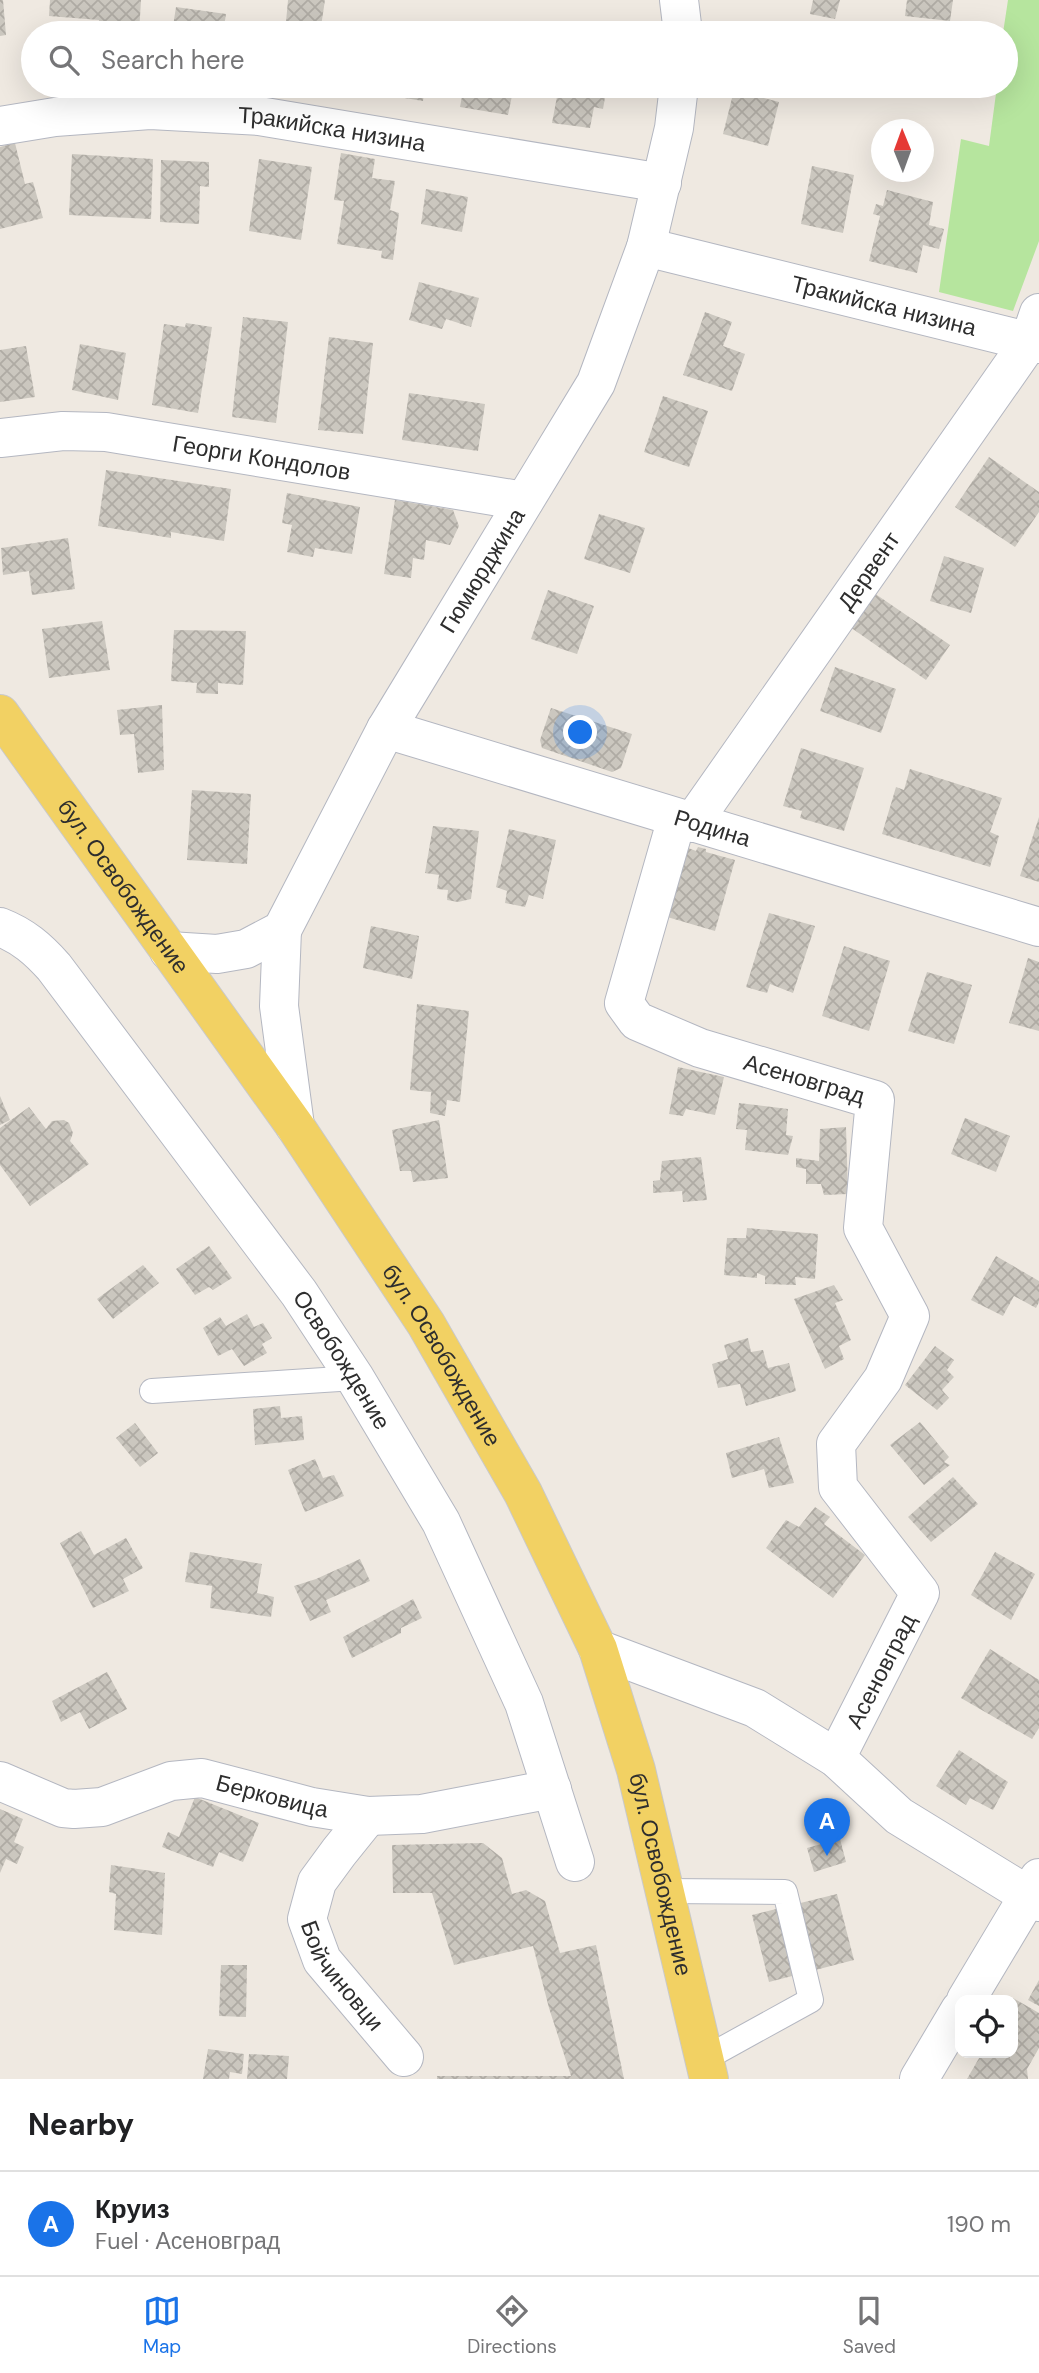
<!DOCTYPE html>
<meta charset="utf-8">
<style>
body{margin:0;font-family:"DM Sans",sans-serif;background:#f2f2f2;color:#202124}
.controls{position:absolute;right:21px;bottom:21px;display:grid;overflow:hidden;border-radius:14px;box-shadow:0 7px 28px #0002}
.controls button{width:63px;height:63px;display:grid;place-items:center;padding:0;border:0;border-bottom:2px solid #e0e0e0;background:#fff;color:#202124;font:35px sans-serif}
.compass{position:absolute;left:871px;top:119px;width:63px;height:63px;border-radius:50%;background:#fff;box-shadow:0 7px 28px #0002;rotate:359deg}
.you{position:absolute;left:581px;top:733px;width:24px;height:24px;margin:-18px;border:5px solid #fff;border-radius:50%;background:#1a73e8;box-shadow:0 0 0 10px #1a73e833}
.badge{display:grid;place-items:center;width:46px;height:46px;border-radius:50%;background:#1a73e8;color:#fff;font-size:23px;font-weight:700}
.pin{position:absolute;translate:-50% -58px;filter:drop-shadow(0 2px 4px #0008)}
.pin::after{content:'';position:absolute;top:37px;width:24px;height:21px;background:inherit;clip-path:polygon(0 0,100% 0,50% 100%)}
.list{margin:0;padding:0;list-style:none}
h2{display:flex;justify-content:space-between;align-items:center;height:91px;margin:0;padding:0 28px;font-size:30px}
h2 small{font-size:23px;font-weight:400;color:#757577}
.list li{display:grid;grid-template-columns:46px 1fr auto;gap:21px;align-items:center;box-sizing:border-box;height:105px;padding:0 28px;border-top:2px solid #e0e0e0}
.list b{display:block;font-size:26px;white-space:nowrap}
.list p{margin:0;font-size:23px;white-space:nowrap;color:#757577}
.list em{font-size:23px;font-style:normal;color:#757577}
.icon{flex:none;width:38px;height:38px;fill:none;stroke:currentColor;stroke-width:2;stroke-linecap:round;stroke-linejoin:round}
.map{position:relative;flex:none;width:1039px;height:2079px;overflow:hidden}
.search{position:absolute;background:#fff;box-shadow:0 7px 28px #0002;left:21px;right:21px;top:21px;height:77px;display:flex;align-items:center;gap:18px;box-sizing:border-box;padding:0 24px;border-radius:38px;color:#757577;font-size:26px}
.sheet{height:196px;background:#fff}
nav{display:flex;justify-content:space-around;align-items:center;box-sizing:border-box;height:98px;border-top:2px solid #e0e0e0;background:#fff;font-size:19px;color:#757577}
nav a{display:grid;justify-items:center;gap:4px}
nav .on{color:#1a73e8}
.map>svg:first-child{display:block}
.park{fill:#b6e59e}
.building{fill:url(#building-cross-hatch)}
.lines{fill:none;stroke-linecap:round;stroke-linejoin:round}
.lane-casing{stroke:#b4b7c1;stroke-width:26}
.street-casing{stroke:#b4b7c1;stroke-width:40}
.primary-casing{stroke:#c9c9c9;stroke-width:40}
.lane{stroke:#fff;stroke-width:24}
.street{stroke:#fff;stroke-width:38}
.primary{stroke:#f2d163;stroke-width:38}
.labels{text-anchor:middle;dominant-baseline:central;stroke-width:5;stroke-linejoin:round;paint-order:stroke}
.street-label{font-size:23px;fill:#2e2e2e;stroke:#fff}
</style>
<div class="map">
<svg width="1039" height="2079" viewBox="0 0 1039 2079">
<defs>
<pattern id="building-cross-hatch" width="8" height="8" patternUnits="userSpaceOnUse" patternTransform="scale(1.75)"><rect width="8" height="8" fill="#cbc7bf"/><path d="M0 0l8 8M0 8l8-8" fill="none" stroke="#afaba4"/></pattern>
</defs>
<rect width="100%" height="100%" fill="#efe9e1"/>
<path class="park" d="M1008,0H1039V241L1013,311L939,292L961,139L989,146L997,86H1006V33H1003Z"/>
<g class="building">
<path d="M0,0H3L6,35L0,36Z"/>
<path d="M50,0H141L139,33H98L99,20L49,16Z"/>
<path d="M288,0H325L320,33H285Z"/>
<path d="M813,0H840L835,19L810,14Z"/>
<path d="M907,0H953L950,21L905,16Z"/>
<path d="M176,7L226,14L223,33H172Z"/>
<path d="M385,23L435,30L434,33H384Z"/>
<path d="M376,86H425L423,101L374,93Z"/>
<path d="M464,86H514L508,115L460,107Z"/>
<path d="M559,86H607L603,109L594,107L590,128L552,123Z"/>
<path d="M734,90L779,102L768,146L723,134Z"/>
<path d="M15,143L25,184L33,182L43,218L0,229V147Z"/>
<path d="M341,153L375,159L372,178L395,181L390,210L399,213L393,260L381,258L382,251L337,244L344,201L334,200Z"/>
<path d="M72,154L153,159L151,219L69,215Z"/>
<path d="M259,159L312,167L301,240L249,231Z"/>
<path d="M161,160L209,162V187L200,186L199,224L160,222Z"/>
<path d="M812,166L854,175L843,233L801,224Z"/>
<path d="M426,189L468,197L462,232L421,224Z"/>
<path d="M887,190L933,202L929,225L944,229L939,249L923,245L917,273L869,261L880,216L873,214L876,204L883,206Z"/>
<path d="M419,282L479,298L471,327L446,319L442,329L409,320Z"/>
<path d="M705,312L732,322L723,346L745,354L732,391L683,375Z"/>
<path d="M243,317L288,322L276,423L232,417Z"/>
<path d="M186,323L212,327L198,413L152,405L164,324L185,327Z"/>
<path d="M329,337L373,343L363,434L318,430Z"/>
<path d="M80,344L126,353L118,400L72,390Z"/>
<path d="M26,346L35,397L0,402V350Z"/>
<path d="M409,393L485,404L478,451L402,440Z"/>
<path d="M663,396L708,411L689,467L644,452Z"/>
<path d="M989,457L1039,492V512L1015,547L955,507Z"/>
<path d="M106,470L231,489L224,541L171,532V538L98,526Z"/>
<path d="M287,493L360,507L352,554L315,548L313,557L287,552L292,525L282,523Z"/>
<path d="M395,500L453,510L459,526L450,545L426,540L424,560L413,558L411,578L384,574Z"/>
<path d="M599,514L645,528L630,573L584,559Z"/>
<path d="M68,538L75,589L32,595L29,571L3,575L1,548Z"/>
<path d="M944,556L984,568L971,613L930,601Z"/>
<path d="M548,590L594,606L577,654L531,639Z"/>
<path d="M874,593L950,645L926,680L850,627Z"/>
<path d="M102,621L110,670L49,678L42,629Z"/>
<path d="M174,630L246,631L243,685L218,683V694L196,693L197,683L171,681Z"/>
<path d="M835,667L896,689L881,733L820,711Z"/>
<path d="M162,705L164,770L138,773L134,734L120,735L117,710Z"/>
<path d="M551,708L632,734L621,768L612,772L542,748L540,740Z"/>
<path d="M801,748L864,768L844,831L800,818L802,811L783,806Z"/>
<path d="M910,769L1002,798L990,832L999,836L990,867L882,834L896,787L904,790Z"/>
<path d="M192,790L251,794L247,864L187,860Z"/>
<path d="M1039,817V882L1020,876Z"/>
<path d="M433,826L479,831L471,899L458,902L447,900L448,890L437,889L439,875L425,873Z"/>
<path d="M509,829L556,840L543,899L529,895L525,907L505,903L507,891L496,887Z"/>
<path d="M678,844L696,851L698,847L706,849V852L735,860L715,931L657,914Z"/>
<path d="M769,913L815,926L793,993L770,984L767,993L746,987Z"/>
<path d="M371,926L419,936L412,979L363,968Z"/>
<path d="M844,946L890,961L869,1031L822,1016Z"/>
<path d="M1028,958L1039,962V1031L1009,1023Z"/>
<path d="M927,972L972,985L954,1044L908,1031Z"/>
<path d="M417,1004L469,1011L460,1102L447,1100L445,1116L430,1113L431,1092L410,1090Z"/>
<path d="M678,1067L724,1077L715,1115L686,1109L683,1116L669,1114Z"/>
<path d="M0,1096L10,1120L0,1125Z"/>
<path d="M739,1103L788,1109L786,1135L793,1136L788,1155L745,1150L747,1130L736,1129Z"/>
<path d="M29,1107L46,1129L52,1121L64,1120L69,1123L73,1133L70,1141L89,1164L30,1206L0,1165V1128Z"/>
<path d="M965,1118L1010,1136L996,1172L951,1154Z"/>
<path d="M439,1120L448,1178L413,1182L411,1171H400L392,1130Z"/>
<path d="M846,1127L848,1194L824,1195L821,1184H806V1169L796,1167V1158L819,1161L820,1129Z"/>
<path d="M701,1157L707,1200L683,1202L682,1191L653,1193V1181L660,1180L662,1161Z"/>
<path d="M747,1228L818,1234L815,1279L795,1277L796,1285L765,1284V1276L757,1273V1278L724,1275L727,1238H746Z"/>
<path d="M209,1246L232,1278L213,1290L209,1287L195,1295L176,1269Z"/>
<path d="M996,1256L1039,1281V1302L1036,1308L1014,1296L1003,1316L971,1300Z"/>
<path d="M143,1265L159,1283L113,1319L97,1299Z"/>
<path d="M834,1285L843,1300L835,1303L851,1340L839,1346L844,1359L825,1369L794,1299Z"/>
<path d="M247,1314L254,1327L263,1323L272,1338L262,1344L267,1353L244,1366L232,1349L218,1356L203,1328L220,1317L226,1326Z"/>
<path d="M748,1338L751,1352L763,1350L768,1368L789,1363L796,1391L746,1406L740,1384L718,1388L712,1364L728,1359L724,1345Z"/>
<path d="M935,1346L954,1360L947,1370L954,1377L942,1390L949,1398L937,1410L905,1385Z"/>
<path d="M280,1406L281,1418L302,1416L304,1440L255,1445L253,1409Z"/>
<path d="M920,1422L949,1457L944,1462L950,1465L924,1485L890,1445Z"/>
<path d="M135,1423L158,1453L140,1467L116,1438Z"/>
<path d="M779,1437L794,1483L769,1488L764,1469L732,1478L726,1453Z"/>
<path d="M315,1459L323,1478L334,1475L344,1496L305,1512L288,1470Z"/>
<path d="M953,1477L978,1504L931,1542L908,1517Z"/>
<path d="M815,1507L830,1517L824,1524L865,1555L833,1598L766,1548L786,1520L799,1527Z"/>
<path d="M81,1531L94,1555L126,1538L143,1568L123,1579L129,1591L93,1608L60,1543Z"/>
<path d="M190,1552L262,1564L257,1593L274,1597L271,1617L210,1608L212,1586L185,1582Z"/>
<path d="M995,1552L1035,1574L1011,1620L971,1595Z"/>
<path d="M360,1559L370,1581L326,1600L331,1612L310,1621L294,1586L316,1579Z"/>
<path d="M413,1599L422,1618L401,1628V1633L352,1658L343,1637Z"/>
<path d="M990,1649L1039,1680V1728L1032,1739L961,1698Z"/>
<path d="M107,1672L127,1709L89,1729L80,1712L61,1722L52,1701Z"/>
<path d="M959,1750L1008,1782L993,1810L970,1798L966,1805L936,1786Z"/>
<path d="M195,1797L259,1823L243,1862L219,1852L213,1867L162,1847L168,1832L179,1837Z"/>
<path d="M0,1809L23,1819L14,1842L24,1847L17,1864L6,1859L0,1873Z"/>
<path d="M840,1839L846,1862L814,1872L807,1848Z"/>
<path d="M483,1843L502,1858L512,1894L526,1890L545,1901L560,1953L596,1945L624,2079H437V2076H571L549,2008L533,1946L454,1965L432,1893H393L392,1845Z"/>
<path d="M111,1865L165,1873L162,1935L114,1930L116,1894L109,1892Z"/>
<path d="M837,1894L854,1960L769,1982L752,1915Z"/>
<path d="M221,1965H247L246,2017L219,2016Z"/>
<path d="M1039,1980V2006L1028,2000Z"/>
<path d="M1013,1998L1039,2013V2048L1027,2069L1028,2079H967L982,2053H1013Z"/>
<path d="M208,2049L244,2054L242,2074L230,2072L229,2079H203Z"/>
<path d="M249,2054L289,2056L287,2079H247Z"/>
</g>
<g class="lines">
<defs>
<g id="lane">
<path d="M152,1391L355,1378"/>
<path d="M664,1891L785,1892L811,2000L704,2059"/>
</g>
<g id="street">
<path d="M679,0L683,33"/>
<path id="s1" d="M0,126L55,117L150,110L259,116L662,183"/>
<path id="s2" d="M646,247L1039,344"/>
<path id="s3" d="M0,438L63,431L106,432L524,501"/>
<path id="s4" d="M386,729L1039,927"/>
<path id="s5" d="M677,818L624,1003L637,1021L700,1048L875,1100L863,1228L910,1316L883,1379L836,1444L838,1487L920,1593L836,1758"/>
<path id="s6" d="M692,823L1029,342L1039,313"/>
<path id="s7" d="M0,927C23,936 38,949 54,967L299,1293L355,1378L441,1522L524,1703L575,1862"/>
<path d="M282,930L279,1006L295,1126"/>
<path id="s8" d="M169,951L217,954L246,949L282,930L386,729L596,383L646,247L674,128L679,86"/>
<path d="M598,1649L755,1708L836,1758L899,1816L1039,1902"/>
<path id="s9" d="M0,1781L63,1808L74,1809L102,1807L171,1781L202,1778L312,1807L368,1816L422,1814L552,1789"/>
<path id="s10" d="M368,1816L339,1852L317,1882L307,1919L322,1960L404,2057"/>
<path d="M966,2000L1039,1878"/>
<path d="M919,2079L960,2010"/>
</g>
<g id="primary">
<path id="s11" d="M0,714L295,1126L426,1324L523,1493L598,1649L636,1770L709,2079"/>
</g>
</defs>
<use href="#lane" class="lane-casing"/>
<use href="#street" class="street-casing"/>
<use href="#primary" class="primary-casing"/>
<use href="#lane" class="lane"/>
<use href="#street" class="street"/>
<use href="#primary" class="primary"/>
</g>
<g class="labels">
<g class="street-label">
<text stroke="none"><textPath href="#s1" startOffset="334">Тракийска низина</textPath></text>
<text stroke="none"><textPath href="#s2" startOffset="245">Тракийска низина</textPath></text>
<text stroke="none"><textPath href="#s3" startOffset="264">Георги Кондолов</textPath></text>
<text stroke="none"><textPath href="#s8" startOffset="530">Гюмюрджина</textPath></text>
<text stroke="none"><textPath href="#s6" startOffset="308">Дервент</textPath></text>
<text stroke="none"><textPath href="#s4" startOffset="341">Родина</textPath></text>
<text stroke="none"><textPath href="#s11" startOffset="212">бул. Освобождение</textPath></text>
<text stroke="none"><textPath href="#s5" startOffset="392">Асеновград</textPath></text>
<text stroke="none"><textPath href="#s11" startOffset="779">бул. Освобождение</textPath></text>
<text stroke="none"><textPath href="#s7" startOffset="555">Освобождение</textPath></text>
<text transform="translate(881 1671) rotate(-63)">Асеновград</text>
<text stroke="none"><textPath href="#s9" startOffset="285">Берковица</textPath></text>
<text stroke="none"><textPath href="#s11" startOffset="1346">бул. Освобождение</textPath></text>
<text stroke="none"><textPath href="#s10" startOffset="189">Бойчиновци</textPath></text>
</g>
</g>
</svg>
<div class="controls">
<button><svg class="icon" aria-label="locate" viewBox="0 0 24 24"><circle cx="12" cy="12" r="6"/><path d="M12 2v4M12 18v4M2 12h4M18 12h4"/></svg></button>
</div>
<svg class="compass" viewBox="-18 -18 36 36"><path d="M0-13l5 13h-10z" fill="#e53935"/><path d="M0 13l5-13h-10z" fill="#757577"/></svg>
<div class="you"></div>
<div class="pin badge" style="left:827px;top:1856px">A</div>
<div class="search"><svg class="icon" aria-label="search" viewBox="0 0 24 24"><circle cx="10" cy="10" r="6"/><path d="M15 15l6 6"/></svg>Search here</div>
</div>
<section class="sheet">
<h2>Nearby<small></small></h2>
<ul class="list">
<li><span class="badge">A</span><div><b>Круиз</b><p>Fuel · Асеновград</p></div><em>190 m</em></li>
</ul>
</section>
<nav>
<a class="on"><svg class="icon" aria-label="map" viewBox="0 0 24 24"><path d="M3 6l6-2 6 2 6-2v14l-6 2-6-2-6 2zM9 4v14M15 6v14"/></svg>Map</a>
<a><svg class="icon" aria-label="directions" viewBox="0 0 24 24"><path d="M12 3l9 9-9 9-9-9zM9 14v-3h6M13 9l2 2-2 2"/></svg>Directions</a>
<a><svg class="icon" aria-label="saved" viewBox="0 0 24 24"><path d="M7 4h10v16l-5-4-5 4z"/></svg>Saved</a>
</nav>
